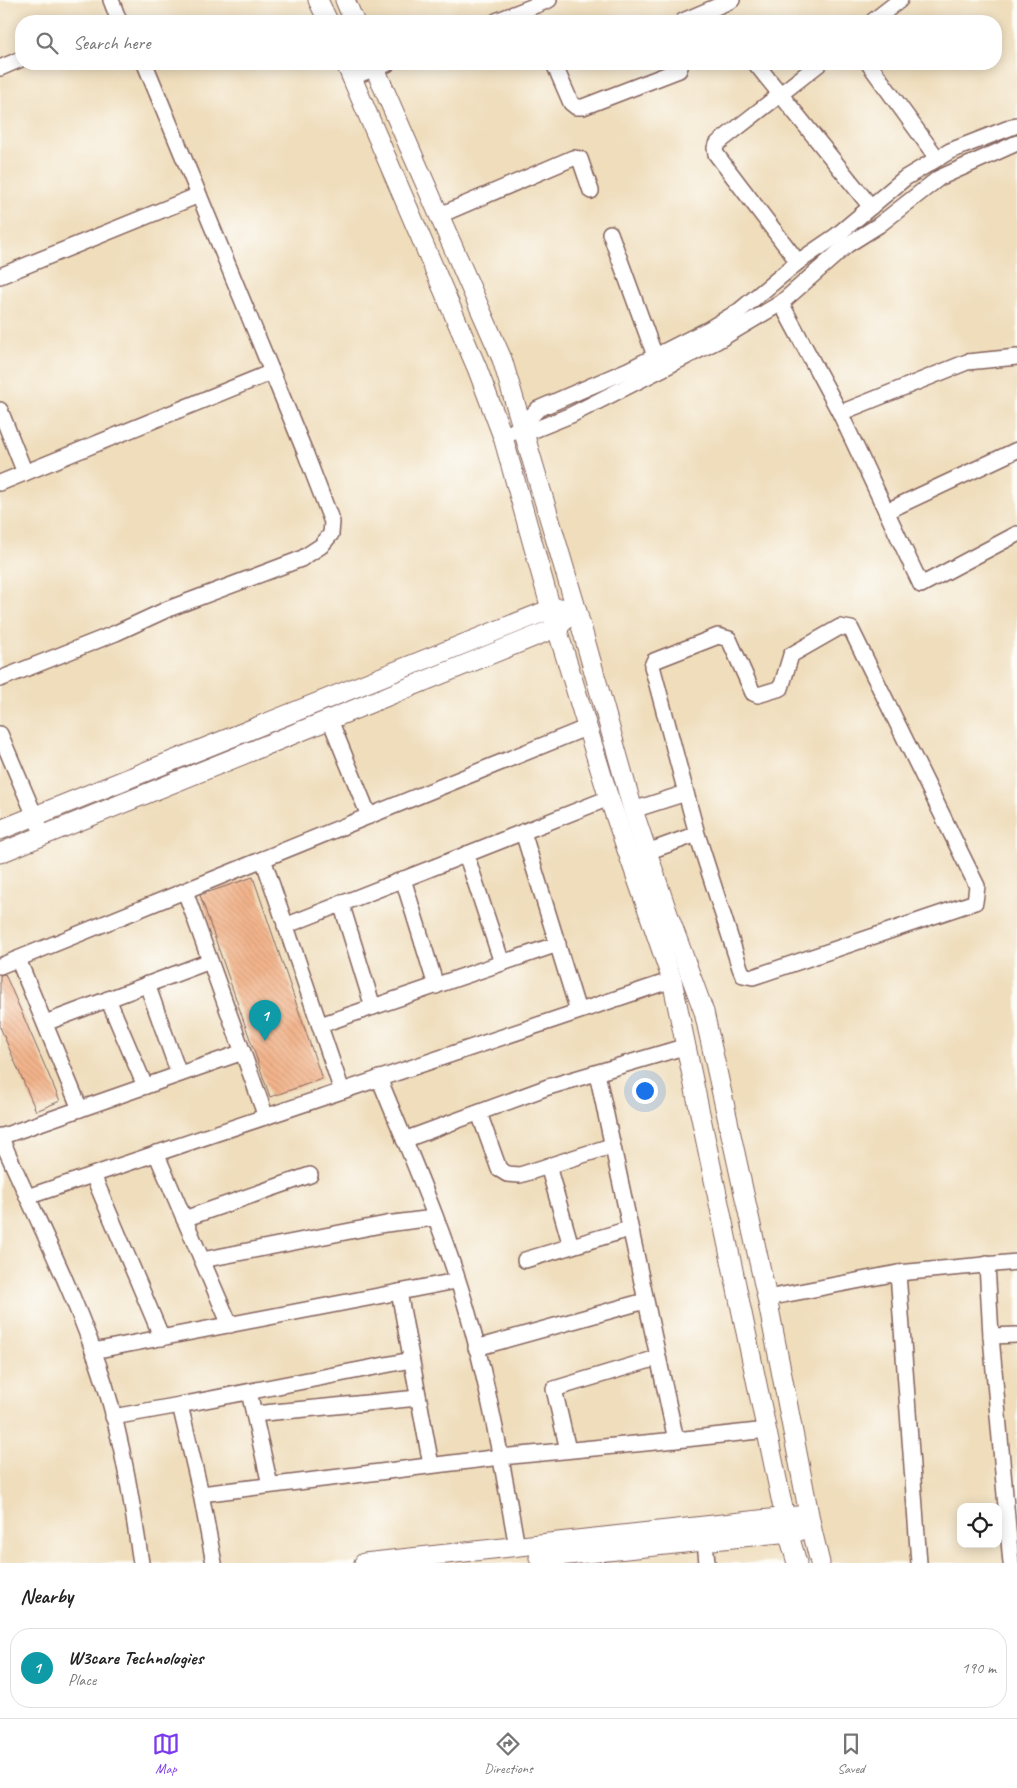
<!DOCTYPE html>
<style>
body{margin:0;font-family:Caveat,sans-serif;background:#f2f2f2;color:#222}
.controls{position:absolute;right:15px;bottom:15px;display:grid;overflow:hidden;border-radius:10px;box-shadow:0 2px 12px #0003}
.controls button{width:45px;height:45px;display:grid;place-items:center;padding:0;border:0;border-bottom:1px solid #e0e0e0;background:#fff;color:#222;font:25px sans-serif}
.you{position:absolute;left:644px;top:1090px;width:18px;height:18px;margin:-12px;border:4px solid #fff;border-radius:50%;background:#1a73e8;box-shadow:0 0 0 8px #1a73e833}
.badge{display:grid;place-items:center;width:32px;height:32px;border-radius:50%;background:#7c3aed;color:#fff;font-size:16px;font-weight:700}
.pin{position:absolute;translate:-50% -41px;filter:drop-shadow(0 1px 2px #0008)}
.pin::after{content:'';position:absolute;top:26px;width:18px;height:15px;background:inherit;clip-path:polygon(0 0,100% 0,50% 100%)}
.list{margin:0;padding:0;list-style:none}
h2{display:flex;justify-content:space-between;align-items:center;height:65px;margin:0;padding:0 20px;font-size:21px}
h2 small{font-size:16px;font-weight:400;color:#767676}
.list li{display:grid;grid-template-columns:32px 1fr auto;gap:15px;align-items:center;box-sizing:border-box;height:80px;margin:0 10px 10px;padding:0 10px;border:1px solid #e0e0e0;border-radius:20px}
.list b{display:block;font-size:19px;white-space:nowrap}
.list p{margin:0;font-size:16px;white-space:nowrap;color:#767676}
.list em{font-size:16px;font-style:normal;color:#767676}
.icon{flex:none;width:28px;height:28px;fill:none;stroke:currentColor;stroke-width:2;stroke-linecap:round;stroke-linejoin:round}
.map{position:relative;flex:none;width:1017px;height:1563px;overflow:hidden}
.search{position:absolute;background:#fff;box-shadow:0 2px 12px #0003;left:15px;right:15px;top:15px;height:55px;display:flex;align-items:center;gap:12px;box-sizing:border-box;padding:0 18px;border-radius:20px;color:#767676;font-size:19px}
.sheet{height:155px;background:#fff}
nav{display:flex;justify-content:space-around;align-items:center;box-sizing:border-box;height:70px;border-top:1px solid #e0e0e0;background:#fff;font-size:14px;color:#767676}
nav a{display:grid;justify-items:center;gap:2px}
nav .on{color:#7c3aed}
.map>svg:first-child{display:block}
.building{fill:url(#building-back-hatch)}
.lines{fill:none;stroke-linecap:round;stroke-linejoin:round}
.minor-casing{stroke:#84625d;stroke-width:18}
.tertiary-casing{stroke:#84625d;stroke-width:21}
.minor{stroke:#fff;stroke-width:15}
.tertiary{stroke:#fff;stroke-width:19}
</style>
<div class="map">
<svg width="1017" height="1563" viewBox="0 0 1017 1563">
<defs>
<pattern id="building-back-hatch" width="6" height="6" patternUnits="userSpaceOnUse" patternTransform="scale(1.25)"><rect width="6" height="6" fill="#f2b48b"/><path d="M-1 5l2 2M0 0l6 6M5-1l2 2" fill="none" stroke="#d19a78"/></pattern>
</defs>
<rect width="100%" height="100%" fill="#fdfcf7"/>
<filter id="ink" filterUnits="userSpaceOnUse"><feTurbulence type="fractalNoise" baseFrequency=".02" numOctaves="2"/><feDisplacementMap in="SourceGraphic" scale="10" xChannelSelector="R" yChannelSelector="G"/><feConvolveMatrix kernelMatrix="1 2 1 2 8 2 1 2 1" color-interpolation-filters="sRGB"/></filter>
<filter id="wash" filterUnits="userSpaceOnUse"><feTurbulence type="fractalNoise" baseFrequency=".0096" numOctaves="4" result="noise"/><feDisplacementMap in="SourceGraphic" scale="20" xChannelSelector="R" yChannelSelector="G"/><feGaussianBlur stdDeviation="1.12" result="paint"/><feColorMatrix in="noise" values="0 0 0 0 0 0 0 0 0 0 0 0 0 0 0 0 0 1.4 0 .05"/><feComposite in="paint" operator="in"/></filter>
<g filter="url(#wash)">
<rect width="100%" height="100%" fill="#efddbb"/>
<g id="blocks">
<g class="building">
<path d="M253,877L322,1079L270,1097L200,895Z"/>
<path d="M5,974L60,1101L36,1111L0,1027V975Z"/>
</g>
</g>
</g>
<g filter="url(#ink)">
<use href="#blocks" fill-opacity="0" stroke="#84625d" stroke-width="1"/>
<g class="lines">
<defs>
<g id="minor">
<path d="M111,0L119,21"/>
<path d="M496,21L549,0"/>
<path d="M683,21L732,0"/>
<path d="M873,21L900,0"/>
<path d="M554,64L571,103L576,107H583L679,70L681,64"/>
<path d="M756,64L871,207"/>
<path d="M869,64L937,158"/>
<path d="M0,68L21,59"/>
<path d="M352,77L387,64"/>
<path d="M440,215L573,158L580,159L591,191"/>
<path d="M610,233L655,356"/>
<path d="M798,262L716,154L715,148L718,143L819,64"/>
<path d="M0,276L199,195"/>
<path d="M781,303L840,413L921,585L1017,534"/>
<path d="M0,410L25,473"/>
<path d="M840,413L967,362L1017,357"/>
<path d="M522,426L534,430L571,415L717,341L781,303L847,245L879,225L939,178L1017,143"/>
<path d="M503,437L522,426L538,409L628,370L709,329L739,311L798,262L836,236L905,178L950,151L1017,125"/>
<path d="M0,483L272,372"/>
<path d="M887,511L1017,450"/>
<path d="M0,679L116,633L168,609L301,559L321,546L331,534L332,522L305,452L145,64"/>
<path d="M330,720L369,816"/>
<path d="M0,734L43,835"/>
<path d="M633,810L686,793"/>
<path d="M523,832L578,1011"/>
<path d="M647,852L697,834L740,968L743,975L753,977L975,902L977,886L851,629L840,627L791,655L781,688L758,695L753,693L729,639L718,636L654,661L652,666L697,834"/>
<path d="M466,854L502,963"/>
<path d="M263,859L342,1091"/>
<path d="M403,879L436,986"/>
<path d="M185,891L266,1117"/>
<path d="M341,903L373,1007"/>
<path d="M285,926L609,798"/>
<path d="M18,959L80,1109"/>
<path d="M0,966L588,727"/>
<path d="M147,984L179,1074"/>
<path d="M108,999L145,1086"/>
<path d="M45,1023L210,961"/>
<path d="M320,1025L558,944"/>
<path d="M379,1078C411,1156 446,1235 469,1317C490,1392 503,1470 517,1547"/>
<path d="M479,1113L499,1169L507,1174L520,1175L611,1146"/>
<path d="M0,1136C36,1218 78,1299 105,1385C123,1443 132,1503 141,1563"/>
<path d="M0,1137L243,1052"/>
<path d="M404,1140L548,1087L687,1046"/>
<path d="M156,1153L230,1325"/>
<path d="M548,1166L571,1246"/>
<path d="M93,1175L162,1338"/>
<path d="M27,1197L672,980"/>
<path d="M184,1219L310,1175"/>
<path d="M202,1260L386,1224L434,1218"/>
<path d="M525,1260L629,1229"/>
<path d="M987,1264L991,1336L1011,1563"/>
<path d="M898,1273L919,1563"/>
<path d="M399,1292L431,1465"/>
<path d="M767,1298L898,1273L1017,1262"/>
<path d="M991,1336L1017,1335"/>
<path d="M476,1348L645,1301"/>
<path d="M93,1351L456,1281"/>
<path d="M249,1392L270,1485"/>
<path d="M180,1405L411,1360"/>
<path d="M254,1414L418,1398"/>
<path d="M113,1417L180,1405L201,1494L501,1457L676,1440L597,1073"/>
<path d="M676,1440L767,1430"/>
<path d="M568,1450L554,1389L657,1358"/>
<path d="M201,1494L214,1563"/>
<path d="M705,1541L707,1563"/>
</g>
<g id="tertiary">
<path d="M318,0L328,21"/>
<path d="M345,0L354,21"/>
<path d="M346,64L477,368L503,437L551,609L607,792L672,980L788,1532L797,1563"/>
<path d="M373,64L502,359L576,608L633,810L668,914L704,1012L767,1298L812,1530L820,1563"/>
<path d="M0,830L551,609L562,608"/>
<path d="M0,853L558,627L567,618"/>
<path d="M539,1558L800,1531"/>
<path d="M364,1563L797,1516"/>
</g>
</defs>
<use href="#minor" class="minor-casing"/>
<use href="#tertiary" class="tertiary-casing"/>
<use href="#minor" class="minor"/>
<use href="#tertiary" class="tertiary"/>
</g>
</g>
</svg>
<div class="controls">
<button><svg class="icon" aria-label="locate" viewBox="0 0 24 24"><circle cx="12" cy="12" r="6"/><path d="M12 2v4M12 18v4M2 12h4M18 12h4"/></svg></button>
</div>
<div class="you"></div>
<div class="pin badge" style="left:265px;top:1041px;background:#0f9aa8">1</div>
<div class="search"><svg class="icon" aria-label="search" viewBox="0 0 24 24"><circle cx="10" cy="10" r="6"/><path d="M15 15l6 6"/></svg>Search here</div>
</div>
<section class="sheet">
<h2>Nearby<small></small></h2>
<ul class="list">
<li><span class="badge" style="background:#0f9aa8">1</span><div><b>W3care Technologies</b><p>Place</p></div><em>190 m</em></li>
</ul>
</section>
<nav>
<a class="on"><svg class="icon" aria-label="map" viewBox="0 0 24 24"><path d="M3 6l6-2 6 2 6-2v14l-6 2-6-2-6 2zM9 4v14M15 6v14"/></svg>Map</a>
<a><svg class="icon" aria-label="directions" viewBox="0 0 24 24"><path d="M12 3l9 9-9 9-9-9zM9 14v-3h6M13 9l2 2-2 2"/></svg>Directions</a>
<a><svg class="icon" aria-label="saved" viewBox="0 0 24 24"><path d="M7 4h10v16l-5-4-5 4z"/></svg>Saved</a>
</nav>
